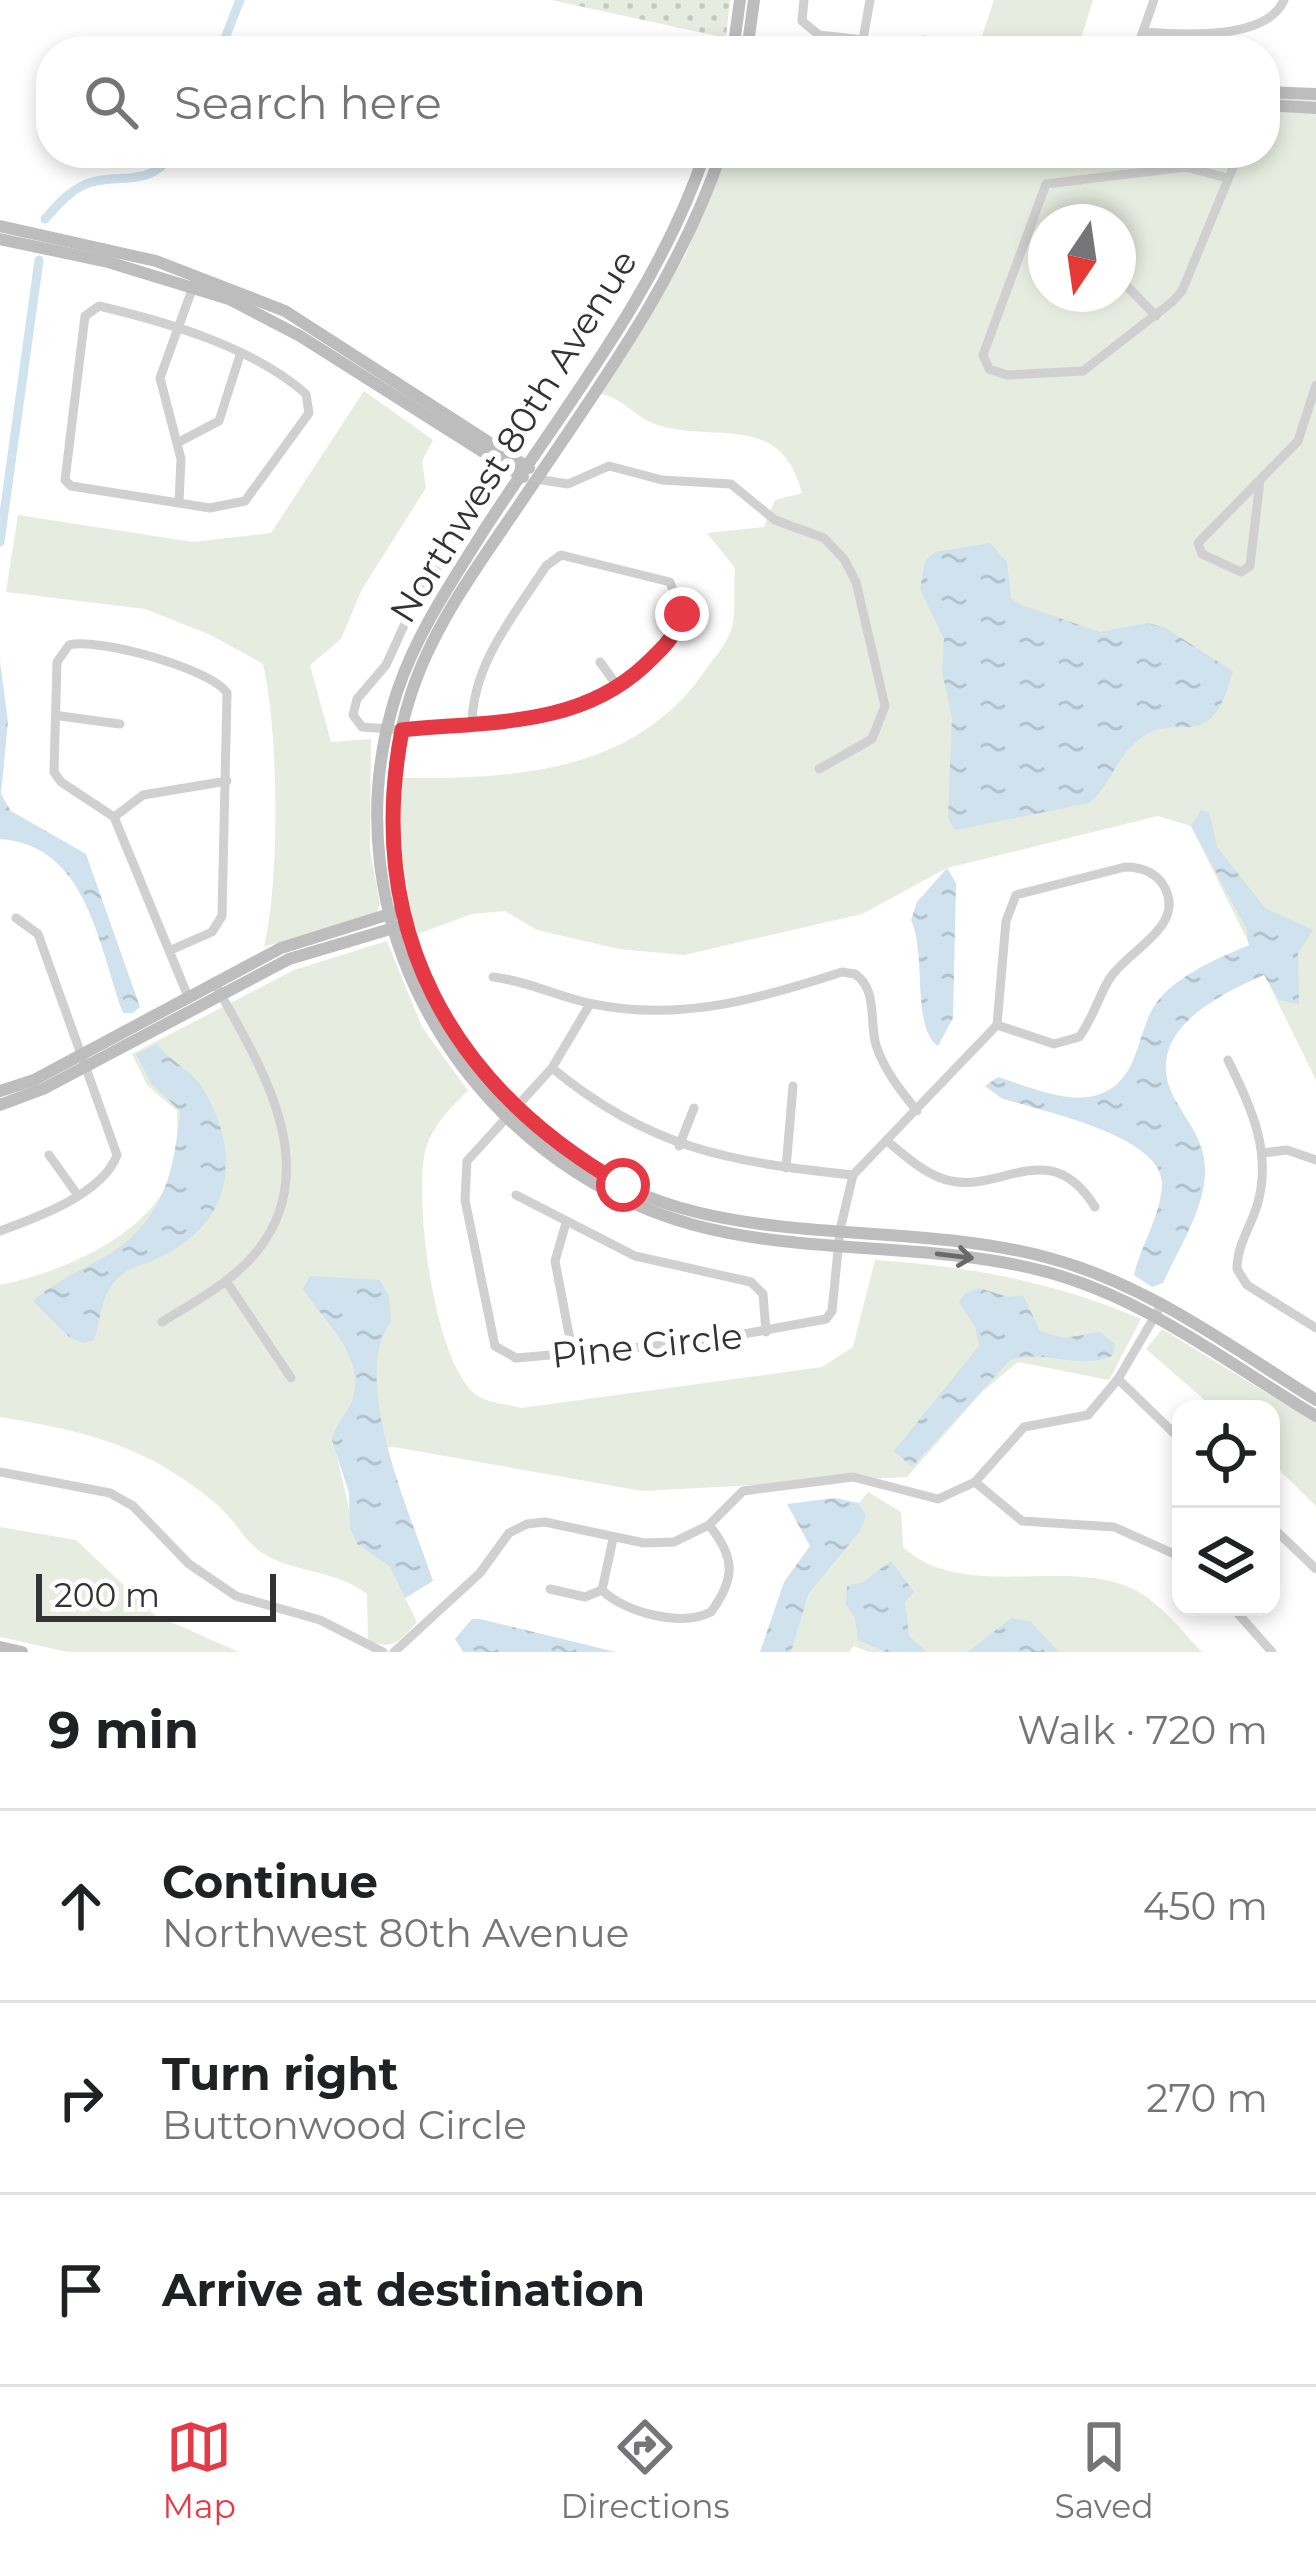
<!DOCTYPE html>
<meta charset="utf-8">
<style>
body{margin:0;font-family:Montserrat,sans-serif;background:#f2f2f2;color:#202124}
.controls{position:absolute;right:36px;bottom:36px;display:grid;overflow:hidden;border-radius:24px;box-shadow:0 6px 18px #0003}
.controls button{width:108px;height:108px;display:grid;place-items:center;padding:0;border:0;border-bottom:3px solid #e0e0e0;background:#fff;color:#202124;font:60px sans-serif}
.compass{position:absolute;left:1028px;top:204px;width:108px;height:108px;border-radius:50%;background:#fff;box-shadow:0 6px 18px #0003;rotate:193deg}
.scale{position:absolute;left:36px;bottom:30px;width:240px;box-sizing:border-box;padding-left:12px;border:6px solid #333;border-top:0;font-size:33px;line-height:42px;white-space:nowrap;color:#333;-webkit-text-stroke:9px #fff;paint-order:stroke}
.stop{position:absolute;width:36px;height:36px;margin:-27px;border:9px solid #e63946;border-radius:50%;background:#fff}
.stop.end{background:#e63946;border-color:#fff;box-shadow:0 3px 12px #0008}
.list{margin:0;padding:0;list-style:none}
h2{display:flex;justify-content:space-between;align-items:center;height:156px;margin:0;padding:0 48px;font-size:51px}
h2 small{font-size:39px;font-weight:400;color:#757577}
.list li{display:grid;grid-template-columns:78px 1fr auto;gap:36px;align-items:center;box-sizing:border-box;height:192px;padding:0 48px;border-top:3px solid #e0e0e0}
.list b{display:block;font-size:45px;white-space:nowrap}
.list p{margin:0;font-size:39px;white-space:nowrap;color:#757577}
.list em{font-size:39px;font-style:normal;color:#757577}
.icon{flex:none;width:66px;height:66px;fill:none;stroke:currentColor;stroke-width:2;stroke-linecap:round;stroke-linejoin:round}
.map{position:relative;flex:none;width:1316px;height:1652px;overflow:hidden}
.search{position:absolute;background:#fff;box-shadow:0 6px 18px #0003;left:36px;right:36px;top:36px;height:132px;display:flex;align-items:center;gap:30px;box-sizing:border-box;padding:0 42px;border-radius:48px;color:#757577;font-size:45px}
.sheet{height:732px;background:#fff}
nav{display:flex;justify-content:space-around;align-items:center;box-sizing:border-box;height:168px;border-top:3px solid #e0e0e0;background:#fff;font-size:33px;color:#757577}
nav a{display:grid;justify-items:center;gap:6px}
nav .on{color:#e63946}
.map>svg:first-child{display:block}
.grass{fill:#e6ecdf;fill-rule:evenodd}
.park{fill:url(#park-dots)}
.water{fill:url(#water-ripples)}
.lines{fill:none;stroke-linecap:round;stroke-linejoin:round}
.canal{stroke:#cfe2ee;stroke-width:9}
.street{stroke:#d0d0d0;stroke-width:9}
.secondary{stroke:#bdbdbd;stroke-width:12}
.oneway{stroke:#6a6a6a}
.route{stroke:#e63946;stroke-width:15}
.labels{text-anchor:middle;dominant-baseline:central;stroke-width:12;stroke-linejoin:round;paint-order:stroke}
.street-label{font-size:36px;fill:#333;stroke:#fff}
</style>
<div class="map">
<svg width="1316" height="1652" viewBox="0 0 1316 1652">
<defs>
<pattern id="park-dots" width="8" height="8" patternUnits="userSpaceOnUse" patternTransform="scale(3)"><rect width="8" height="8" fill="#e6ecdf"/><path d="M2 2h.1M6 6h.1" fill="none" stroke="#c6cbc0" stroke-width="1.8" stroke-linecap="round"/></pattern>
<pattern id="water-ripples" width="26" height="14" patternUnits="userSpaceOnUse" patternTransform="scale(3)"><rect width="26" height="14" fill="#cfe2ee"/><path d="M2 4q2-2 4 0t4 0M15 11q2-2 4 0t4 0" fill="none" stroke="#b2c2cd"/></pattern>
</defs>
<rect width="100%" height="100%" fill="#fff"/>
<g class="grass">
<path d="M994,0H1093L1077,51H977Z"/>
<path d="M1265,86L1316,89V1080L1191,826L1158,816L947,868L862,914L684,955L619,949L537,930L505,911L472,914L415,935L400,844L402,778C515,779 634,773 704,672C712,661 725,646 730,633C737,615 733,588 735,568L707,533L764,527L775,500L802,493C779,406 707,447 650,422C631,413 624,399 601,394L685,256L728,153H1265ZM1046,222H1118V294H1046Z"/>
<path d="M364,391L433,440L422,461L426,488L362,589L341,639L310,665L331,742L371,739L370,850L380,904L377,912L264,947C280,879 279,733 263,664L211,635L145,609L6,592L18,515L193,542L271,533Z"/>
<path d="M387,941L422,1027L468,1091C450,1108 431,1127 425,1152C414,1203 434,1362 476,1395C487,1403 507,1404 521,1408L822,1367L853,1347L875,1260C969,1266 1055,1282 1141,1319L1109,1380L1018,1362L982,1392L907,1477L642,1491L394,1447L336,1452L357,1544L390,1567L417,1622C400,1641 393,1651 368,1640L367,1594C332,1567 288,1574 257,1549C243,1538 234,1520 220,1507C149,1446 90,1432 0,1417V1285C63,1272 152,1235 175,1168C180,1152 177,1128 177,1111L147,1085L132,1054L294,970Z"/>
<path d="M1162,1329L1316,1423V1506L1271,1462V1409H1215L1146,1349Z"/>
<path d="M868,1492L901,1512L903,1547C960,1600 1057,1560 1126,1586C1156,1597 1181,1630 1202,1652H869L854,1646L849,1652H791L809,1593L866,1515L859,1503Z"/>
<path d="M0,1527L76,1540L155,1615L239,1652H68L0,1637Z"/>
</g>
<path class="park" d="M551,0H730L726,38Z"/>
<g class="water">
<path d="M990,543L1007,562L1011,598L1021,605L1100,632L1147,623L1164,627L1233,671C1209,762 1178,705 1136,742C1115,759 1110,787 1089,803L955,830L948,818L952,718L942,671L944,639L920,589L925,561L935,552Z"/>
<path d="M0,661L8,722L1,794L11,811L86,854L140,1007L133,1013H123C98,944 87,845 0,839Z"/>
<path d="M1201,810L1209,812L1217,847L1265,908L1313,930L1298,953L1299,1004L1279,1000L1264,975C1215,996 1138,1035 1176,1101C1189,1124 1205,1142 1205,1169C1206,1207 1179,1248 1163,1283L1152,1287L1134,1275C1141,1245 1160,1217 1162,1186C1166,1136 1041,1111 1001,1098L985,1086L998,1077C1042,1091 1102,1121 1131,1065C1142,1042 1144,1016 1161,997C1184,972 1219,958 1249,945L1246,928L1191,826Z"/>
<path d="M947,868L956,883L953,1018L938,1046C911,1028 927,953 911,920L917,902Z"/>
<path d="M157,1044C170,1062 191,1069 203,1089C243,1155 233,1225 156,1259C141,1266 128,1267 116,1280C99,1298 102,1319 94,1340L83,1343L69,1337L33,1301C57,1279 87,1269 114,1251C166,1215 174,1169 180,1111L151,1083L136,1054Z"/>
<path d="M310,1276L380,1280L389,1297L391,1322C348,1378 412,1517 433,1581L405,1598L390,1567L357,1544L350,1528L349,1493L332,1440C335,1424 348,1414 353,1398C365,1354 324,1322 303,1289Z"/>
<path d="M979,1288L1008,1297L1023,1295L1040,1331L1064,1338L1100,1332L1115,1344L1112,1356C1077,1371 1039,1346 1008,1362L912,1467L894,1451L979,1346L975,1326L959,1303L965,1293Z"/>
<path d="M835,1498L859,1503L866,1515L860,1531L809,1593L791,1652H760L784,1582L810,1546L787,1504Z"/>
<path d="M891,1561L914,1592L905,1602L909,1636L927,1652H886L858,1640L855,1618L846,1605L847,1586L863,1582Z"/>
<path d="M1011,1618L1031,1622L1059,1652H968Z"/>
<path d="M472,1619H480L616,1652H463L455,1639Z"/>
</g>
<g class="lines">
<g class="canal">
<path d="M220,51L240,0"/>
<path d="M45,219C58,204 73,187 92,182C125,174 150,187 173,153"/>
<path d="M0,542L39,260"/>
</g>
<g class="street">
<path d="M804,0L802,21L819,35L917,46L924,40L930,51"/>
<path d="M1144,32C1184,35 1267,40 1284,0"/>
<path d="M861,51L870,0"/>
<path d="M1136,51L1154,0"/>
<path d="M1227,178L1186,167L1046,184L983,355L989,369L1007,375L1083,371L1172,302L1182,291L1239,153"/>
<path d="M1118,277L1156,316"/>
<path d="M99,306C167,322 253,347 306,394L309,413L245,501L210,508L71,486L65,480L85,316Z"/>
<path d="M177,443L219,421L240,355"/>
<path d="M536,479L568,484L609,466L662,480L731,484L775,520L824,538L844,559L856,582L885,706L872,739L819,769"/>
<path d="M1260,480L1250,566L1241,572L1202,554L1198,543L1298,441L1316,385"/>
<path d="M179,503L181,459L160,378L194,284"/>
<path d="M600,662L618,687"/>
<path d="M60,716L120,724"/>
<path d="M472,723C538,717 593,713 644,666C661,650 676,637 682,614L670,582L561,555L546,566C515,614 473,663 472,723L402,730L362,727L353,715L357,699L386,665L412,608L470,518L479,491"/>
<path d="M114,817L143,795L227,781"/>
<path d="M171,950L212,932L222,916L227,693C212,669 97,637 69,645L57,662L54,772L61,782L114,817L189,999"/>
<path d="M493,977C528,981 559,997 593,1004C680,1022 759,999 842,972L855,974C878,990 869,1020 876,1045C884,1070 900,1090 917,1111"/>
<path d="M590,1004L552,1068L467,1161L465,1200L495,1346L516,1358L700,1342L826,1319L832,1311L840,1230L853,1175L997,1025L1006,921L1016,895L1125,867C1142,867 1157,873 1165,888C1185,927 1128,950 1110,978C1098,997 1093,1019 1079,1037L1054,1044L997,1025"/>
<path d="M1228,1060C1251,1108 1273,1152 1257,1206C1250,1228 1237,1245 1237,1269L1247,1285L1316,1328"/>
<path d="M552,1068C650,1149 730,1162 853,1175"/>
<path d="M887,1141C906,1156 926,1176 951,1181C1004,1192 1050,1135 1095,1207"/>
<path d="M679,1146L694,1108"/>
<path d="M1263,1153L1287,1150L1316,1160"/>
<path d="M49,1155L77,1194"/>
<path d="M786,1168L793,1086"/>
<path d="M516,1195L635,1256L751,1282L763,1294L766,1332"/>
<path d="M566,1223L555,1261L573,1355"/>
<path d="M0,1231C36,1218 103,1194 117,1155L38,934L16,918"/>
<path d="M226,1281L291,1378"/>
<path d="M162,1322C195,1301 233,1282 258,1250C325,1165 259,1063 215,984"/>
<path d="M1118,1379L1181,1440"/>
<path d="M0,1472L110,1493L133,1506L189,1564L236,1596L320,1620L383,1652"/>
<path d="M975,1482L1022,1521L1114,1527L1181,1557"/>
<path d="M1271,1526L1316,1569"/>
<path d="M613,1539L602,1590C625,1613 682,1627 711,1612C736,1578 735,1557 709,1525"/>
<path d="M550,1589L585,1597L602,1590"/>
<path d="M1232,1607L1272,1652"/>
<path d="M394,1652L480,1573L509,1533L527,1524L545,1522L644,1543L674,1542L709,1525L743,1491L853,1477L938,1499L975,1482L1024,1427L1088,1415L1118,1379L1162,1304"/>
</g>
<g class="secondary">
<path d="M733,51L740,0"/>
<path d="M747,51L754,0"/>
<path d="M1265,92L1316,94"/>
<path d="M1265,105L1316,108"/>
<path d="M705,153C659,290 564,407 486,527C453,580 417,632 397,692C322,921 468,1163 694,1225C809,1256 932,1241 1047,1272C1147,1299 1229,1364 1316,1416"/>
<path d="M721,153C678,282 592,396 517,508C477,567 433,626 411,694C340,913 475,1160 700,1213C814,1240 935,1227 1049,1258C1147,1284 1231,1347 1316,1400"/>
<path d="M0,226L156,261L285,311L529,468"/>
<path d="M0,239L108,262L229,299L300,336L523,477"/>
<path d="M0,1091L34,1080L281,948L396,912"/>
<path d="M0,1105L43,1089L289,959L397,927"/>
<path d="M0,1647L22,1652"/>
</g>
</g>
<defs><path id="oneway-shaft" d="M-6 0H5M1.5-3L5.5 0L1.5 3" fill="none" stroke-width="1.6" stroke-linecap="round" stroke-linejoin="round" transform="scale(3)"/></defs>
<use class="oneway" href="#oneway-shaft" transform="translate(955 1256) rotate(7)"/>
<g class="lines">
<path class="route" d="M623,1185C450,1086 364,930 402,730C487,721 577,728 644,666C661,650 676,637 682,614"/>
</g>
<g class="labels">
<g class="street-label">
<text transform="translate(513 436) rotate(-58)">Northwest 80th Avenue</text>
<text transform="translate(647 1345) rotate(-6)">Pine Circle</text>
</g>
</g>
</svg>
<div class="controls">
<button><svg class="icon" aria-label="locate" viewBox="0 0 24 24"><circle cx="12" cy="12" r="6"/><path d="M12 2v4M12 18v4M2 12h4M18 12h4"/></svg></button>
<button><svg class="icon" aria-label="layers" viewBox="0 0 24 24"><path d="M12 4l9 5-9 5-9-5zM3 14l9 5 9-5"/></svg></button>
</div>
<svg class="compass" viewBox="-18 -18 36 36"><path d="M0-13l5 13h-10z" fill="#e53935"/><path d="M0 13l5-13h-10z" fill="#757577"/></svg>
<div class="scale">200 m</div>
<div class="stop" style="left:623px;top:1185px"></div>
<div class="stop end" style="left:682px;top:614px"></div>
<div class="search"><svg class="icon" aria-label="search" viewBox="0 0 24 24"><circle cx="10" cy="10" r="6"/><path d="M15 15l6 6"/></svg>Search here</div>
</div>
<section class="sheet">
<h2>9 min<small>Walk · 720 m</small></h2>
<ul class="list">
<li><svg class="icon" aria-label="ahead" viewBox="0 0 24 24"><path d="M12 20V5M6 11l6-6 6 6"/></svg><div><b>Continue</b><p>Northwest 80th Avenue</p></div><em>450 m</em></li>
<li><svg class="icon" aria-label="right" viewBox="0 0 24 24"><path d="M7 20v-9h11M14 6l5 5-5 5"/></svg><div><b>Turn right</b><p>Buttonwood Circle</p></div><em>270 m</em></li>
<li><svg class="icon" aria-label="arrive" viewBox="0 0 24 24"><path d="M6 21V4h12l-3 4 3 4H6"/></svg><div><b>Arrive at destination</b></div></li>
</ul>
</section>
<nav>
<a class="on"><svg class="icon" aria-label="map" viewBox="0 0 24 24"><path d="M3 6l6-2 6 2 6-2v14l-6 2-6-2-6 2zM9 4v14M15 6v14"/></svg>Map</a>
<a><svg class="icon" aria-label="directions" viewBox="0 0 24 24"><path d="M12 3l9 9-9 9-9-9zM9 14v-3h6M13 9l2 2-2 2"/></svg>Directions</a>
<a><svg class="icon" aria-label="saved" viewBox="0 0 24 24"><path d="M7 4h10v16l-5-4-5 4z"/></svg>Saved</a>
</nav>
